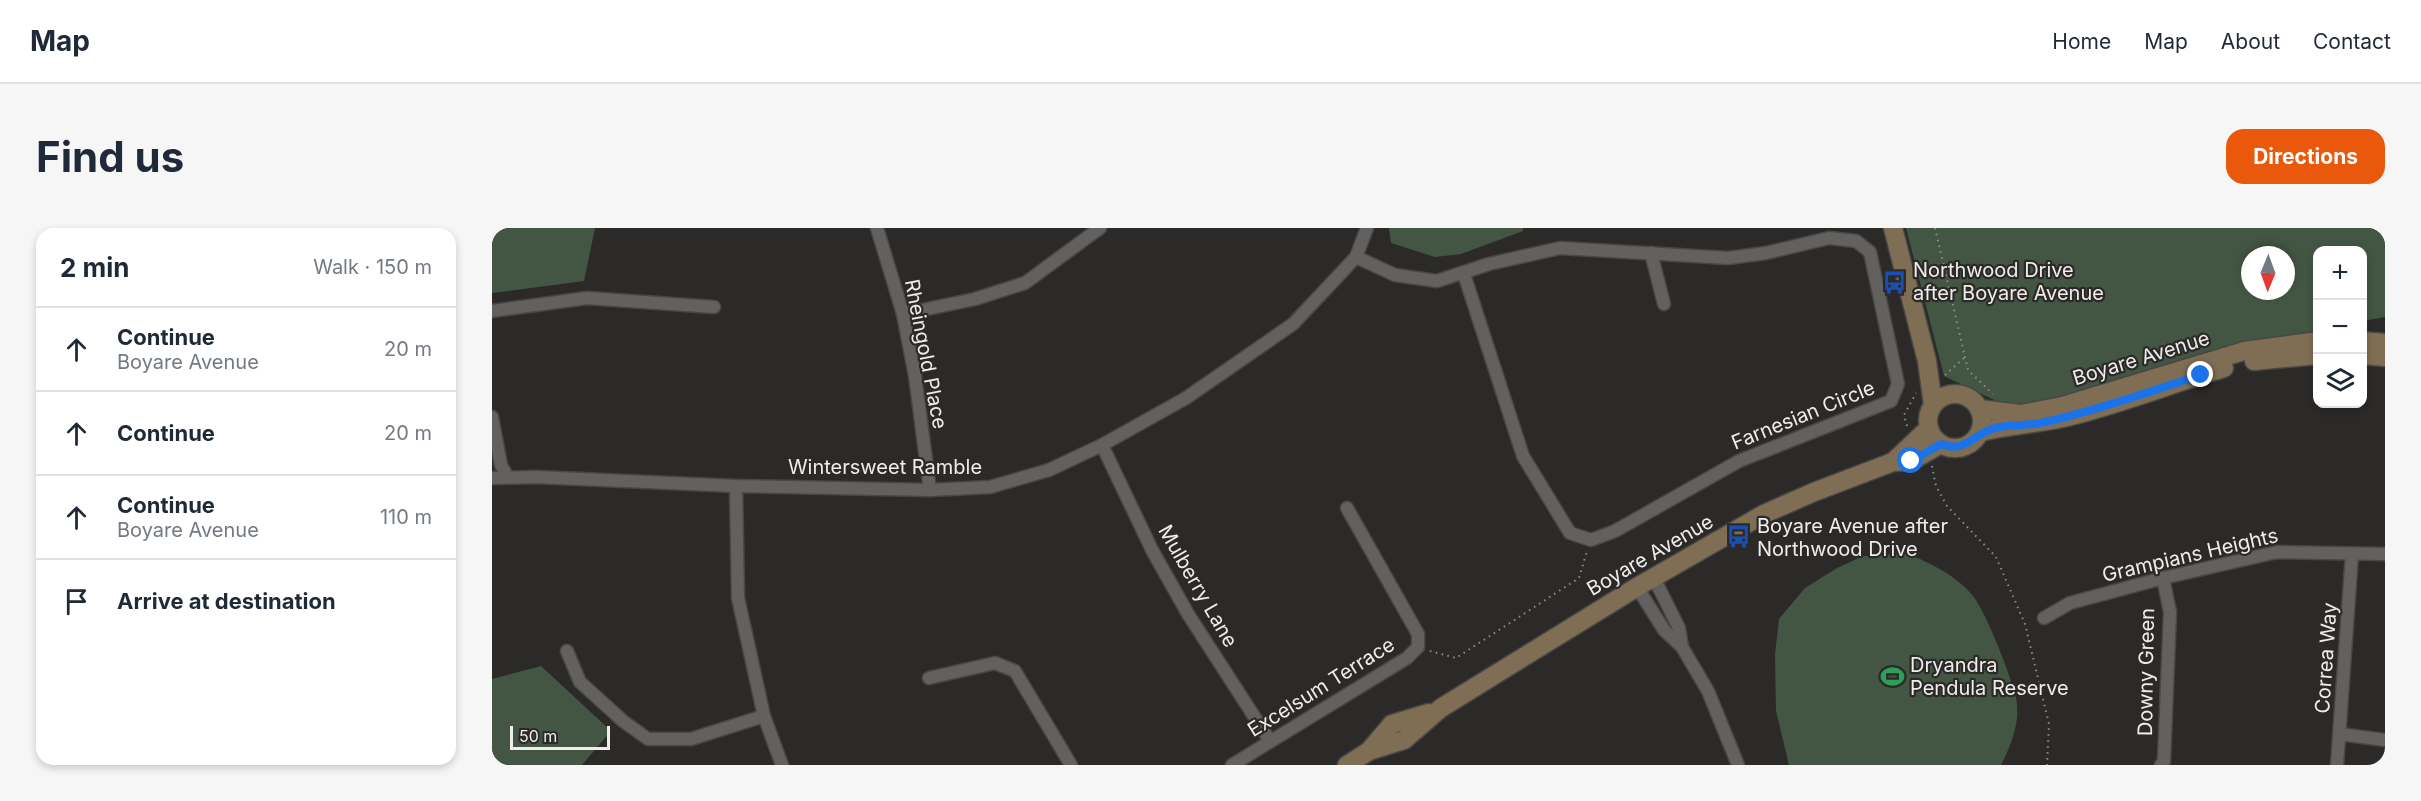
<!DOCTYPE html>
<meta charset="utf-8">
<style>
body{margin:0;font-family:Inter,sans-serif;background:#f6f6f7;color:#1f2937}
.controls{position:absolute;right:18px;top:18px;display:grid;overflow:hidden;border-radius:12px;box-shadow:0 3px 9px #0003}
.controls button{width:54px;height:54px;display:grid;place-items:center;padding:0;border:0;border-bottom:2px solid #e0e1e3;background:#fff;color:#1f2937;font:30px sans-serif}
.compass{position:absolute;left:1749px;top:18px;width:54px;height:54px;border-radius:50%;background:#fff;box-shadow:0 3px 9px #0003;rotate:181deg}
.scale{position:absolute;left:18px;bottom:15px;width:100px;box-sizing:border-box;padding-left:6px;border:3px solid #eeedeb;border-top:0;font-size:16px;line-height:21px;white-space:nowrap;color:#eeedeb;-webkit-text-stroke:4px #2c2a28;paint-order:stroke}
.stop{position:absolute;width:18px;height:18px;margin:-14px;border:4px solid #1a73e8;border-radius:50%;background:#fff}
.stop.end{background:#1a73e8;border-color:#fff;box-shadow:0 2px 6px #0008}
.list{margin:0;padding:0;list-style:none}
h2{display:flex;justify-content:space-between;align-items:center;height:78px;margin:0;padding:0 24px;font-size:26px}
h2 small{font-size:20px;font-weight:400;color:#747a83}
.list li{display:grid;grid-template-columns:39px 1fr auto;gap:18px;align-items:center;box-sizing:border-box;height:84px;padding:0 24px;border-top:2px solid #e0e1e3}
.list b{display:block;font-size:22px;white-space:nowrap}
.list p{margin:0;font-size:20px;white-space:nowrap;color:#747a83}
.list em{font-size:20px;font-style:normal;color:#747a83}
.icon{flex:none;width:33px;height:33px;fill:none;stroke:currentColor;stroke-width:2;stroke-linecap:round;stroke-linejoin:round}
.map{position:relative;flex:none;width:1893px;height:537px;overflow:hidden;border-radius:18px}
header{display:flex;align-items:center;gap:36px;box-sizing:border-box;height:84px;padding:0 30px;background:#fff;border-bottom:2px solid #e0e1e3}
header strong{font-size:28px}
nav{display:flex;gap:33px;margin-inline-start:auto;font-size:21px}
.intro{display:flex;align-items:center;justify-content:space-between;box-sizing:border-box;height:144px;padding:0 36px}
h1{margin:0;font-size:42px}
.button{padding:15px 27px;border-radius:18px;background:#ea580c;color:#fff;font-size:21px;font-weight:700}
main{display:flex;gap:36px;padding:0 36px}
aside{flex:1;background:#fff;border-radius:18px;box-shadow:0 3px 9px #0003}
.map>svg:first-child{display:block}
.green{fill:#435643;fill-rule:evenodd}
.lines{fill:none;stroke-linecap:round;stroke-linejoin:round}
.street-casing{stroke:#484745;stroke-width:15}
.secondary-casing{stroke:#484745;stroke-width:21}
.path{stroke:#908e8c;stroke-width:2;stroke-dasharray:1.5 4.5;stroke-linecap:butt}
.street{stroke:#63615f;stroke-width:12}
.secondary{stroke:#806e54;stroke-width:18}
.route{stroke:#1a73e8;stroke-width:8}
.labels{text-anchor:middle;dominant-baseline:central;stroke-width:4.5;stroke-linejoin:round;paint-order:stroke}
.poi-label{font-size:20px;fill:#eeedeb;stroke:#2c2a28;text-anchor:start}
.street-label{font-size:20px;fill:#eeedeb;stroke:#2c2a28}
</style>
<header>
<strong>Map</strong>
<nav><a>Home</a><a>Map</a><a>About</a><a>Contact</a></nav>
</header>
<div class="intro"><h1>Find us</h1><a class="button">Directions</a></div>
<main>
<aside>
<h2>2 min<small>Walk · 150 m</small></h2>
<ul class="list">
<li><svg class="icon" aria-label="ahead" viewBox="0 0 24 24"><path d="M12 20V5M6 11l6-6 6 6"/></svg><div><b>Continue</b><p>Boyare Avenue</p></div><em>20 m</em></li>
<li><svg class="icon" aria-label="ahead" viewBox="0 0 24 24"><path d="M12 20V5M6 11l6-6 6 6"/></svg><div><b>Continue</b></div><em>20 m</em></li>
<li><svg class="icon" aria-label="ahead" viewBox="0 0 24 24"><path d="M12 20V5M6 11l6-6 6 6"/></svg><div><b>Continue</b><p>Boyare Avenue</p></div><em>110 m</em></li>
<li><svg class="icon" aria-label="arrive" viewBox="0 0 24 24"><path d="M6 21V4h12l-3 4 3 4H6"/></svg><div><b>Arrive at destination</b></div></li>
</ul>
</aside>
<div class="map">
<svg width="1893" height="537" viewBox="0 0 1893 537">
<rect width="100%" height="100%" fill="#2c2a28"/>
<g class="green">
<path d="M0,0H103L92,53L0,65Z"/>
<path d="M897,0H1031V3L969,26L943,29L899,15Z"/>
<path d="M1414,0H1893V89L1871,93L1870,22H1826L1825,102L1572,169L1519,180L1452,148ZM1758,27H1794V63H1758Z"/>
<path d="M1415,325C1439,336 1464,347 1481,368C1494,384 1520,450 1524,470C1529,493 1519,518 1509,537H1297L1284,483L1283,427L1287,391L1313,360L1345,340L1371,328Z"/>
<path d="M49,438L119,503L90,537H0V451Z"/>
</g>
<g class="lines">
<defs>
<g id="street">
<path d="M385,0L411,86L423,148L438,262"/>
<path d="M1159,25L1172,76"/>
<path d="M864,29L903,47L945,53L997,36L1068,20L1236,30L1274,25L1337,10L1364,13L1378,24L1406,156L1399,173L1247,233L1123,303L1099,312L1078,305L1031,228L972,46"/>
<path d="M0,83L95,70L222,79"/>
<path d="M411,86L483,71L533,55L608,0"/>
<path d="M0,189L9,237L15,248"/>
<path d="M610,217L660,322L696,386L778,513"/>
<path d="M0,250L44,249L244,258L438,262L498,259L557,242L610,217L694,170L801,96L864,29L875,0"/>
<path d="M244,258L246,370L272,488L290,537"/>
<path d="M1162,350L1187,400L1190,419"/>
<path d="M1145,359L1172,402L1190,419L1216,463L1246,537"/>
<path d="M1552,390L1578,375L1671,350L1785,324L1893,326"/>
<path d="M75,423L88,454L131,493L156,511H199L272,488"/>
<path d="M437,450L503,435L523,443L579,537"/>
<path d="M1848,506L1893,512"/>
<path d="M740,537L915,430L926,419V406L855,280"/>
<path d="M1669,537L1672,533L1678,384L1671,350"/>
<path d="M1845,537L1860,326"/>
</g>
<g id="secondary">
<path d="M1401,0L1435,133L1441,177"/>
<path d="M1870,113L1893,115"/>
<path d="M1870,127L1893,129"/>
<path d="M1762,133L1826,127"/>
<circle cx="1463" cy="193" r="27"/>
<path d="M1487,181L1529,186L1570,178L1752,123L1826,113"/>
<path d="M1488,204C1520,196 1551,196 1583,187C1633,174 1682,155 1732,140"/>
<path d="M1401,234L1437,200"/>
<path d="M877,523L912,512L949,480L1145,359L1272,286L1322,264L1401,234L1419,233L1449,216"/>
<path d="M855,537L877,523L900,496L936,485"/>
</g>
</defs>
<use href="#street" class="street-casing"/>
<use href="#secondary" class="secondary-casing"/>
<g class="path">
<path d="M1443,0L1476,142L1501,166"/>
<path d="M1453,147L1473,129"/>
<path d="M1415,198L1412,187L1424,165"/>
<path d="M1440,238L1444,258L1455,278L1504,329L1533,396L1557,496L1555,537"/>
<path d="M938,423L964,430L1087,350L1095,323"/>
</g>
<use href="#street" class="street"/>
<use href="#secondary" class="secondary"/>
</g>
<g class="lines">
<path class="route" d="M1419,233L1449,216C1474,226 1482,205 1503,200C1518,196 1534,198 1549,195C1603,183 1656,164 1709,147"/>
</g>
<defs>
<symbol id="bus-bare" viewBox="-9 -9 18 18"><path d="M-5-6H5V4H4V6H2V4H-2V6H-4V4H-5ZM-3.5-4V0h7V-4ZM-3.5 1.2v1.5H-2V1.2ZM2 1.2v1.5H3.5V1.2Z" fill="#1a4fb4" stroke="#2c2a28" stroke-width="2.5" paint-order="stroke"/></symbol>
<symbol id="stadium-bare" viewBox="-9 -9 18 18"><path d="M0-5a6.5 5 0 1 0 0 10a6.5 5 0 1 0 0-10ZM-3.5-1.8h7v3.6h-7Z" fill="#2e9e5b" stroke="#2c2a28" stroke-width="2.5" paint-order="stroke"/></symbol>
</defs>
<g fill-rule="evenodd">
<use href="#bus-bare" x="1386" y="38" width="33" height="33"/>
<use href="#bus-bare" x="1230" y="292" width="33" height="33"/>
<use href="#stadium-bare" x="1384" y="432" width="33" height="33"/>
</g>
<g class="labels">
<g class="poi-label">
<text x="1421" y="42">Northwood Drive<tspan x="1421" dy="23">after Boyare Avenue</tspan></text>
<text x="1265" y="298">Boyare Avenue after<tspan x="1265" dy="23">Northwood Drive</tspan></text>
<text x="1418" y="437">Dryandra<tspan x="1418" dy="23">Pendula Reserve</tspan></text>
</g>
<g class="street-label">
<text transform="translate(434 126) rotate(79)">Rheingold Place</text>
<text transform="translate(1649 130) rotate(-17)">Boyare Avenue</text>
<text transform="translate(1311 187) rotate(-22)">Farnesian Circle</text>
<text x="393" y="239">Wintersweet Ramble</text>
<text transform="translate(1158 327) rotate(-30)">Boyare Avenue</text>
<text transform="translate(1698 327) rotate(-13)">Grampians Heights</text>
<text transform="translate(706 358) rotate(60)">Mulberry Lane</text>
<text transform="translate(1834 430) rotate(-86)">Correa Way</text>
<text transform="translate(1654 444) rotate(-89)">Downy Green</text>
<text transform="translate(829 459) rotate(-32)">Excelsum Terrace</text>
</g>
</g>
</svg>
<div class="controls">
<button>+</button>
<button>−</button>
<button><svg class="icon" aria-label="layers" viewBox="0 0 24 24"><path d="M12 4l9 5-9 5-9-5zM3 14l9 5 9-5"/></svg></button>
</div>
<svg class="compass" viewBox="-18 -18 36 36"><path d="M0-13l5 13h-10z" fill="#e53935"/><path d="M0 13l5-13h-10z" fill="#747a83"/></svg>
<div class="scale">50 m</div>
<div class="stop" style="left:1419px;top:233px"></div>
<div class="stop end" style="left:1709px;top:147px"></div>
</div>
</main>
